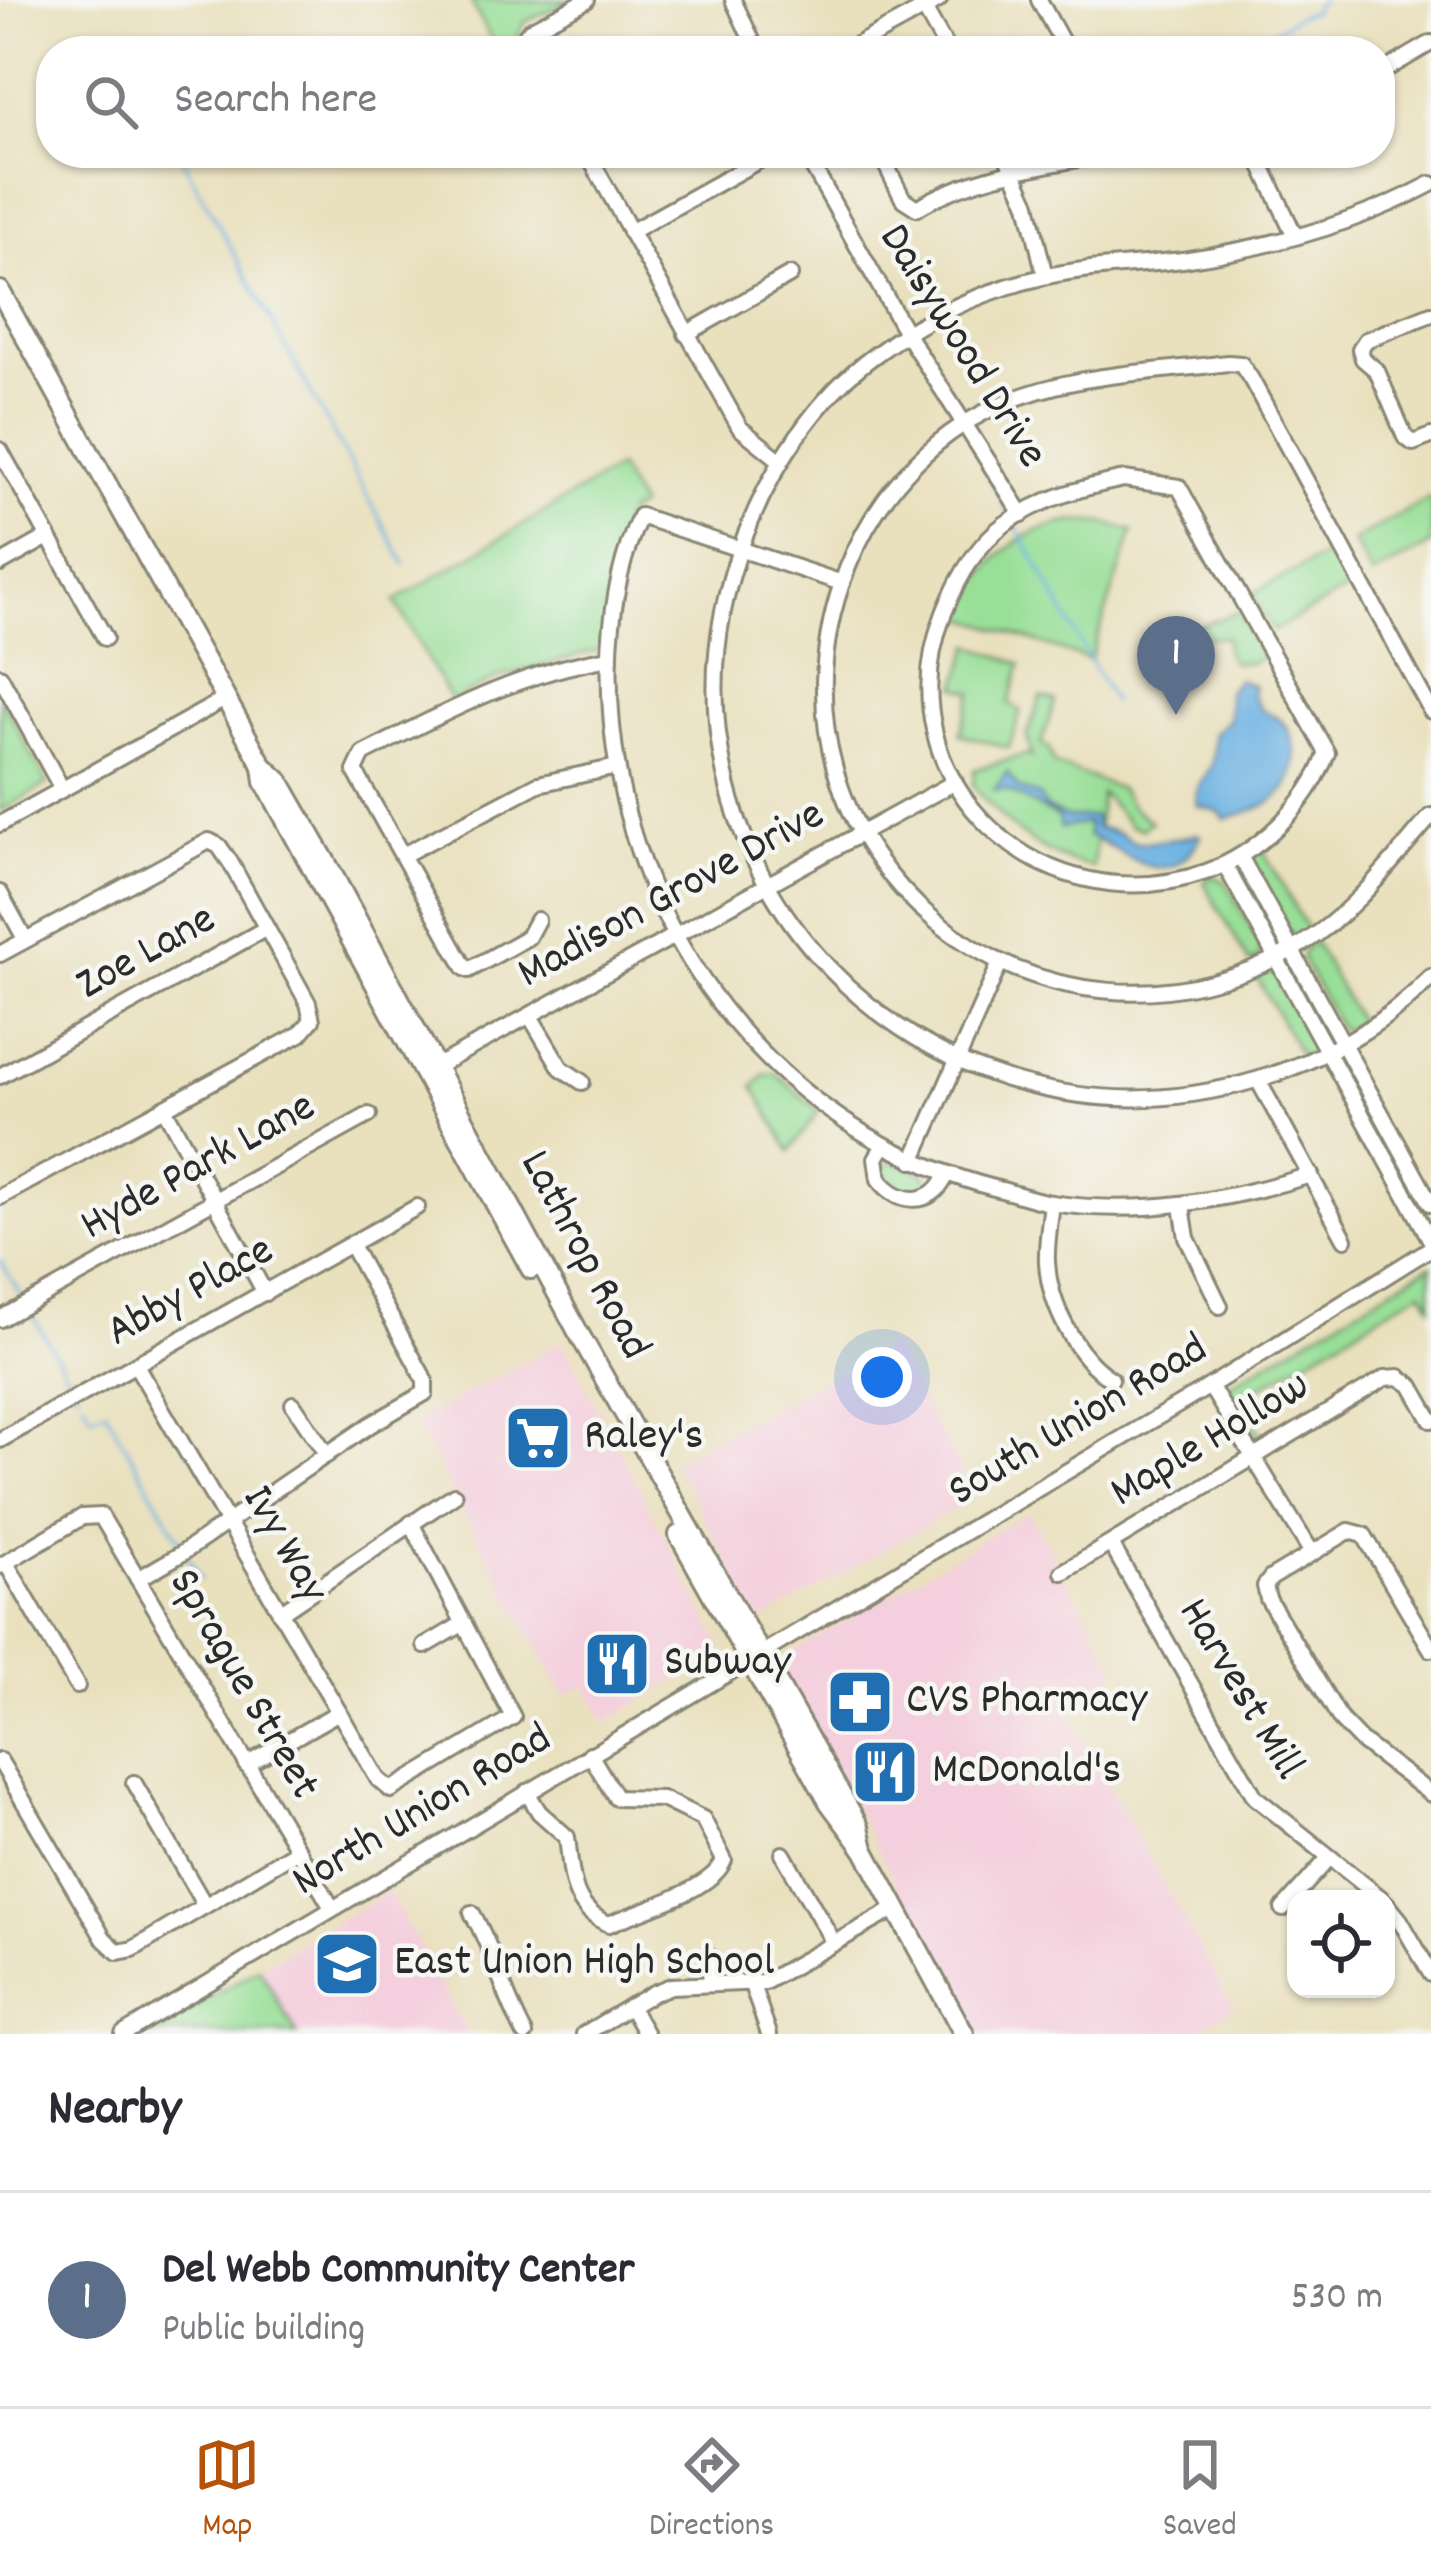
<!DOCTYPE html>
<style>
body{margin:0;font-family:Dekko,sans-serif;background:#f2f2f3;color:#2b2b33}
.controls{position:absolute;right:36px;bottom:36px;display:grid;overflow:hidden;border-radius:24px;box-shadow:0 3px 9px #0004}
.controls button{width:108px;height:108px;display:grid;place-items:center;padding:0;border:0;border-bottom:3px solid #e1e1e2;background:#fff;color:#2b2b33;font:60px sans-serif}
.you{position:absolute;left:882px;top:1377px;width:42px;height:42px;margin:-30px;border:9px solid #fff;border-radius:50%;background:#1a73e8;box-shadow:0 0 0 18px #1a73e833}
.badge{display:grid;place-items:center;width:78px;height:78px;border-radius:50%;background:#b45309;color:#fff;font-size:39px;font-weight:700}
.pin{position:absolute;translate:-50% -99px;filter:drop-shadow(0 3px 6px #0008)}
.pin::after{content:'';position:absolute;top:63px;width:42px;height:36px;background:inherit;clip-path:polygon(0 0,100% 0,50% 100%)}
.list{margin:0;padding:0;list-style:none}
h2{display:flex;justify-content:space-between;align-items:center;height:156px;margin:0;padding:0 48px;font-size:51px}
h2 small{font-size:39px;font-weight:400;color:#7c7c81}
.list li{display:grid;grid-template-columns:78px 1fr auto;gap:36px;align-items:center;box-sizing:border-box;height:216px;padding:0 48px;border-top:3px solid #e1e1e2}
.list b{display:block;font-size:45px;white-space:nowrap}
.list p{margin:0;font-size:39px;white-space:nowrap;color:#7c7c81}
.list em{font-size:39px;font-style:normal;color:#7c7c81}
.icon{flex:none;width:66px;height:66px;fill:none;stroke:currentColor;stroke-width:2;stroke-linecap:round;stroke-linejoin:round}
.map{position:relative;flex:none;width:1431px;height:2034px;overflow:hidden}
.search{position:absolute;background:#fff;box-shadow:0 3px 9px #0004;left:36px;right:36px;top:36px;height:132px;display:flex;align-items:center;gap:30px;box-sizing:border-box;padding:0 42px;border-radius:48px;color:#7c7c81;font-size:45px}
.sheet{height:372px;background:#fff}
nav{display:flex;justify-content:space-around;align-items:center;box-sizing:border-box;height:168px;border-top:3px solid #e1e1e2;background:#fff;font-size:33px;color:#7c7c81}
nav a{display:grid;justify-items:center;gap:6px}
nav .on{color:#b45309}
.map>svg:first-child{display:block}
.built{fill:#f4cfdd}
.green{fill:#99df98;stroke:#628562;stroke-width:3}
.water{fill:#6cb1e2;stroke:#4c6e86;stroke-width:3}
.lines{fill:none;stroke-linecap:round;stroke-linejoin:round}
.stream{stroke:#6cb1e2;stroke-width:3}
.minor-casing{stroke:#8a8674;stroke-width:20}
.major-casing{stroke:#8a8674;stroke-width:24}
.minor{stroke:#fff;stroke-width:14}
.major{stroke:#fff;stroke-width:18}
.labels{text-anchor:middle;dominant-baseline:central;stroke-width:9;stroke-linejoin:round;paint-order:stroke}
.street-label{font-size:45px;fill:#2b2b2b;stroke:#f6f6f2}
.poi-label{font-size:45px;fill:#2b2b2b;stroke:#f6f6f2;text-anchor:start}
</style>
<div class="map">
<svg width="1431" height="2034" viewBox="0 0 1431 2034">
<rect width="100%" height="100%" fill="#f6f6f2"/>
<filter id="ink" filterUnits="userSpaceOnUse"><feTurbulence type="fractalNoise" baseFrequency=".00833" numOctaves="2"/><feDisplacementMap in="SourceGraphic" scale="24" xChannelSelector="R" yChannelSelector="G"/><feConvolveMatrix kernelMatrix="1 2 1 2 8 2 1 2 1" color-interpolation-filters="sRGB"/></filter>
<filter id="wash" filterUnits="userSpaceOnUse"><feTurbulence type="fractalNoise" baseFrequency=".004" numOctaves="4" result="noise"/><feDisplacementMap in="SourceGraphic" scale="48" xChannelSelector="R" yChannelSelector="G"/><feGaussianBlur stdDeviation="2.7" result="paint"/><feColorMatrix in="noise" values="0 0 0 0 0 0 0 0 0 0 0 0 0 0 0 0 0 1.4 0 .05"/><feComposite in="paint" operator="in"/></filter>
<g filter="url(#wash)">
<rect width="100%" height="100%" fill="#e9e0bd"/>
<g class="built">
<path d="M562,1341L722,1647L720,1654L606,1722L586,1685L565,1696L414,1423Z"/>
<path d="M891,1345L975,1497L760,1622L673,1460Z"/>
<path d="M1029,1512L1119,1671L1063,1704L1233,2008L1189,2034H976L782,1672L787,1655Z"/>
<path d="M388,1891L468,2034H149Z"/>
</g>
<g class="green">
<path d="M470,0H573L525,22L517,38L497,50Z"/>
<path d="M618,468L640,507L628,513L623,522L603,649L500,677L451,701L395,601Z"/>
<path d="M1431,497V544L1372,576L1353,541Z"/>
<path d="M1076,521L1105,523L1133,531L1090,660L963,617C979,563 1019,528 1076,521Z"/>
<path d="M1332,551L1352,587L1273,631L1252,594Z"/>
<path d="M1238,612L1263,657L1251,663L1232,662L1226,652V637H1205L1196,627Z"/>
<path d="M971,645L1021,664L1009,704L1021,711L1009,748L960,734L973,692L957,687Z"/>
<path d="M0,696L48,784L0,811Z"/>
<path d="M1041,697L1055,701L1041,744L1048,747L1054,764L1120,789L1133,808L1151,822L1142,829L1130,825L1101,793L1093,867C1041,858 1006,825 973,786L974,770L1028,754L1032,757L1027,736Z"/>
<path d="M1263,850L1308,931L1305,935L1292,937L1250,862L1254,854Z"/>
<path d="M1212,876L1226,882L1262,948L1261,956L1249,963L1204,882Z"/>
<path d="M1315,943L1360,1025L1357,1030L1340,1029L1302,959L1304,948Z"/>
<path d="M1265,970L1277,974L1314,1041L1311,1054L1301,1057L1256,976Z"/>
<path d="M775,1073L819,1111L790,1151L754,1087L764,1075Z"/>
<path d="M893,1160L925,1174L929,1187L918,1194L898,1190L883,1174L884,1166Z"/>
<path d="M1431,1265V1305L1422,1290L1240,1399L1265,1442L1252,1441L1226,1400L1228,1385Z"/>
<path d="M259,1968L297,2034H149Z"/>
</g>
<g class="water">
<path d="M1238,679L1254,686L1252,692C1264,723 1271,707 1284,724C1303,748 1297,785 1271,802C1259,810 1239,814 1225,819L1218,811L1197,805C1194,784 1204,783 1211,766C1215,755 1212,744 1214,733L1229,719L1228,691Z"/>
<path d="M1007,772L1018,788L1039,796L1047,809L1068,818L1094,816L1096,828C1118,831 1117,832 1134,842C1140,845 1189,837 1196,834L1201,836C1165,900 1130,850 1088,836V823L1060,828L1058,818L1007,790H994Z"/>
</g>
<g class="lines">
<g class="stream">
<path d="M1246,51L1248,46L1298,16L1314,11V6L1323,0"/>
<path d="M179,153L405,564"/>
<path d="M982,464L1011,517"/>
<path d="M1016,525L1113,702"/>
<path d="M0,1260L23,1299"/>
<path d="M28,1308L78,1393"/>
<path d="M83,1401L92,1415L105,1409L183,1546"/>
<path d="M187,1555L201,1579"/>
</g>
</g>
</g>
<g filter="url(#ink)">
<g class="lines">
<defs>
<g id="minor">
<path d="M733,0L757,51"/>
<path d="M1039,0L1067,51"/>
<path d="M924,8L948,51"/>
<path d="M531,51L526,35L530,30L587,0"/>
<path d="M846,51L939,0"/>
<path d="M1380,73L1431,43"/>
<path d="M587,153L740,428L781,461"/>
<path d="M805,153L906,333L1022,514"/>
<path d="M880,153L903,199L917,208C975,173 1045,166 1110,153"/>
<path d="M1005,153L1028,204L1045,276"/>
<path d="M1256,153L1295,236"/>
<path d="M1431,184C1357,223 1271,247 1189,259C1141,266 1090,266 1043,277C982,291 924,318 875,355C814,399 772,467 745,536C618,863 924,1178 1256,1080C1321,1061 1384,1026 1431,977"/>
<path d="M630,232L767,156"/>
<path d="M1431,314L1366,340L1360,349L1363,359L1377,371L1405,437L1413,443L1431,436"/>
<path d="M686,334L790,275"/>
<path d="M0,450L105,638"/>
<path d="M1124,479L1179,487L1327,753C1308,805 1258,854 1206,872C1043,929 879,781 944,613C957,580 976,545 1005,524C1042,498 1081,488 1124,479Z"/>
<path d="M0,564L48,537"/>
<path d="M842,583L640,516C604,595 604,693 619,776C656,975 801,1139 998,1189C1015,1193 1033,1200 1051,1203C1140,1216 1226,1201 1311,1175"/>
<path d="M0,676L62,789"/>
<path d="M1431,711L1251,379L1241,364L1228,363C1151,373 1069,373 997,406C927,438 875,498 847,569C737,855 1043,1098 1302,944C1354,913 1392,860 1431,816"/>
<path d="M0,824L225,699"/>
<path d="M405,854L538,784L617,767"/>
<path d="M1240,856L1431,1204"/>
<path d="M1225,865L1431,1241"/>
<path d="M0,893L25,939"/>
<path d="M537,920L528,937L469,970L465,968L355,771L363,754C444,713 519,672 610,658"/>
<path d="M0,954L209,841L219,846L230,862L308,1003L312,1020L300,1034L0,1197"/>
<path d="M530,1016L561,1068L582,1082"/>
<path d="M428,1071L955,782"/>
<path d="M0,1076L265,929"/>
<path d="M1258,1080L1345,1239"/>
<path d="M164,1108L265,1293"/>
<path d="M883,1147L876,1158L879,1179C898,1205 932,1207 946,1176"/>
<path d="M913,1161L1000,963"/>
<path d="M1052,1203C1050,1222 1046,1243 1047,1262C1049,1303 1076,1358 1111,1379"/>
<path d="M1182,1206L1187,1238L1220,1306"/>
<path d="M0,1319L369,1115"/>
<path d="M136,1365L378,1779L391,1790L513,1717L411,1523"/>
<path d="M1210,1386L1312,1553"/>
<path d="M293,1404L327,1455"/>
<path d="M0,1440L417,1207"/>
<path d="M1111,1544L1255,1797L1382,1899"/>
<path d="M6,1563L77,1686"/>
<path d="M0,1566L82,1517L101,1516L332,1908"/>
<path d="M1063,1572L1385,1378L1399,1377L1411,1385L1431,1420"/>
<path d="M138,1579L181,1554L370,1425L425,1393V1380L351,1245"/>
<path d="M280,1613L454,1495"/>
<path d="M425,1646L464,1623"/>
<path d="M1431,1649L1364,1535L1349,1531L1271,1578L1265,1586L1268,1599L1341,1720L1361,1741L1431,1794"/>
<path d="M0,1761L104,1939L118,1952L133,1949L298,1850"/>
<path d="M246,1765L339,1712"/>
<path d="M134,1783L204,1904"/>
<path d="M527,1792L539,1812L567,1837C572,1874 570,1909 609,1924C639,1911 713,1890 724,1860L703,1819L662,1799L616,1798L590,1754"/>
<path d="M783,1854L834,1943"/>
<path d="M1386,1903L1400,1920L1431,1974"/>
<path d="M1283,1909L1329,1858"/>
<path d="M472,1913C495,1952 503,1995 525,2034"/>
<path d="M710,1983L712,1958"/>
<path d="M752,1985L769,2034"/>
<path d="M630,2006L646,2034"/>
<path d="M123,2034L1210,1386L1431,1248"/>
<path d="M584,2034L653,1993L671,1986L765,1982L895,1909"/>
</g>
<g id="major">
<path d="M0,291L263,766L280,782L328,866L577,1330L859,1827L864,1849"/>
<path d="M263,766L265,782L531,1269"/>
<path d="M679,1535L829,1802L864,1849L964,2034"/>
</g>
</defs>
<use href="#minor" class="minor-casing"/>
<use href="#major" class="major-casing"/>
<use href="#minor" class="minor"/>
<use href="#major" class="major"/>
</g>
</g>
<defs>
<symbol id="supermarket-square" viewBox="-11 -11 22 22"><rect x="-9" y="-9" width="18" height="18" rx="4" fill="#1f6fb2" stroke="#f6f6f2"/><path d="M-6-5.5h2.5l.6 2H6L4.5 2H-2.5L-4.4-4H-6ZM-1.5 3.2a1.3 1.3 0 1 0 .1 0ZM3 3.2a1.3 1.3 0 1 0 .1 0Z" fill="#fff"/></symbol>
<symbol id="restaurant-square" viewBox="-11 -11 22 22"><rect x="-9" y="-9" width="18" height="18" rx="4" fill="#1f6fb2" stroke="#f6f6f2"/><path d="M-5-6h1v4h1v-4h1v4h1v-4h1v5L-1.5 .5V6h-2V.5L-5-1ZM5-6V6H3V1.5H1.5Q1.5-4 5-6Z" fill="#fff"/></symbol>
<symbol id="pharmacy-square" viewBox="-11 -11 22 22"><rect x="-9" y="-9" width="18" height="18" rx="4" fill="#1f6fb2" stroke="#f6f6f2"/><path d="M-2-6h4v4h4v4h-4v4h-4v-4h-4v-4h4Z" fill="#fff"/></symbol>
<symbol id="school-square" viewBox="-11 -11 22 22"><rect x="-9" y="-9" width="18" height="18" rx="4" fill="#1f6fb2" stroke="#f6f6f2"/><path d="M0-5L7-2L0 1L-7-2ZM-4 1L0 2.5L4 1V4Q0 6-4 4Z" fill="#fff"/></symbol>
</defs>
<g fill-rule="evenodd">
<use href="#supermarket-square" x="500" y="1400" width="76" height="76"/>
<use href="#restaurant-square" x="579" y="1626" width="76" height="76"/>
<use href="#pharmacy-square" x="822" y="1664" width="76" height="76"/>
<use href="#restaurant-square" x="847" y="1734" width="76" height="76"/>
<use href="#school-square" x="309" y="1926" width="76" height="76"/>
</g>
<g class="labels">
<g class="street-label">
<text transform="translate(961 347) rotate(58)">Daisywood Drive</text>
<text transform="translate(672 896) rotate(-29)">Madison Grove Drive</text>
<text transform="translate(147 954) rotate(-29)">Zoe Lane</text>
<text transform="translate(199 1168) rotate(-29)">Hyde Park Lane</text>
<text transform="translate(583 1256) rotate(62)">Lathrop Road</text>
<text transform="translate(191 1293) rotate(-29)">Abby Place</text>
<text transform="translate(1079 1422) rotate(-31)">South Union Road</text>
<text transform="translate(1211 1441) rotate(-31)">Maple Hollow</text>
<text transform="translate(283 1545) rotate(60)">Ivy Way</text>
<text transform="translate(242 1685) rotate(60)">Sprague Street</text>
<text transform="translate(1239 1690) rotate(59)">Harvest Mill</text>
<text transform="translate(423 1812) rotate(-31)">North Union Road</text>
</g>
<g class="poi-label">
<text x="584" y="1438">Raley's</text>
<text x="664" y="1664">Subway</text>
<text x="906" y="1702">CVS Pharmacy</text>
<text x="932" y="1772">McDonald's</text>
<text x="394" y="1964">East Union High School</text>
</g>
</g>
</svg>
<div class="controls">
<button><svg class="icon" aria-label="locate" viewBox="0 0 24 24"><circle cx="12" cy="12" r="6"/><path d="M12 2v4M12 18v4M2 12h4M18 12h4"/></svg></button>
</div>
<div class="you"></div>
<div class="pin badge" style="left:1176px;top:715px;background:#5c6f8a">1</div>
<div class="search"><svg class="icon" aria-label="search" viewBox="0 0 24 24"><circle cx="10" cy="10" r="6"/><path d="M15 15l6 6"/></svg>Search here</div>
</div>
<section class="sheet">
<h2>Nearby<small></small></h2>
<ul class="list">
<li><span class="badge" style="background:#5c6f8a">1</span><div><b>Del Webb Community Center</b><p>Public building</p></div><em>530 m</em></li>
</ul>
</section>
<nav>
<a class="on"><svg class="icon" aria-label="map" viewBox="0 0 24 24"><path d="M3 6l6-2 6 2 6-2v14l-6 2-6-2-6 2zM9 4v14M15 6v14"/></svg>Map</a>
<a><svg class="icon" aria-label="directions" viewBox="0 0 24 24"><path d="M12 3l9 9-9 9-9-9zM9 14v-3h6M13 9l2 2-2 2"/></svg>Directions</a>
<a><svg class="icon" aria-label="saved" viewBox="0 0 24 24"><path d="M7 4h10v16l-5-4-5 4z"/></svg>Saved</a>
</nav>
